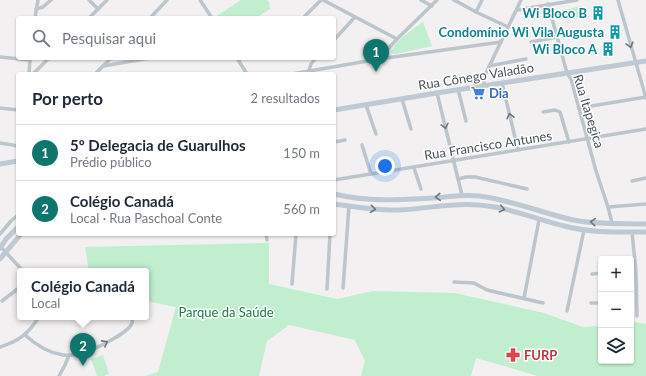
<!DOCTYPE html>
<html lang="pt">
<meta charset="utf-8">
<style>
body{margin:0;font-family:Lato,sans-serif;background:#f6f6f7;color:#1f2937}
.controls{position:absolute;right:12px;bottom:12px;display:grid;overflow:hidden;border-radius:4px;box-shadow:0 1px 3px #0004}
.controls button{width:36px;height:36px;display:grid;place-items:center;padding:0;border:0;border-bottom:1px solid #e0e1e3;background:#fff;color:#1f2937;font:20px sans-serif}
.you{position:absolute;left:385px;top:166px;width:14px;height:14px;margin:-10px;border:3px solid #fff;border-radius:50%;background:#1a73e8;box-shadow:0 0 0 6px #1a73e833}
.badge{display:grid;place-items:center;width:26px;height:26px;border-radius:50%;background:#0f766e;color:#fff;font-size:13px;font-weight:700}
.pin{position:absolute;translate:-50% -33px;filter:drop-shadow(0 1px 2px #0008)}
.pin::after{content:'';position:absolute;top:21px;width:14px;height:12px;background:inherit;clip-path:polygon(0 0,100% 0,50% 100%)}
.popup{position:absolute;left:17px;top:268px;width:132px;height:52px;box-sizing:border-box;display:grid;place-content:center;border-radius:4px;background:#fff;filter:drop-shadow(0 1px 3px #0005);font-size:13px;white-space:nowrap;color:#747a83}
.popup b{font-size:15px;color:#1f2937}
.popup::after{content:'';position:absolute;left:50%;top:100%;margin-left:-8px;border:8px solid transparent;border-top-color:#fff}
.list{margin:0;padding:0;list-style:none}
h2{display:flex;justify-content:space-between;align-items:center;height:52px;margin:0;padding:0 16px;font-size:17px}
h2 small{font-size:13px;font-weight:400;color:#747a83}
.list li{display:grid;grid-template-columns:26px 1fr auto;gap:12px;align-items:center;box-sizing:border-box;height:56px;padding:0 16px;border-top:1px solid #e0e1e3}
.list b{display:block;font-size:15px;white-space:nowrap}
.list p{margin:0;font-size:13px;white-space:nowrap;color:#747a83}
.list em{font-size:13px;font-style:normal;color:#747a83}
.icon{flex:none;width:22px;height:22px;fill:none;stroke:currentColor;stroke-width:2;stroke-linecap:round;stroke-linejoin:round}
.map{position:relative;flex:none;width:646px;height:376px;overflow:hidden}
.search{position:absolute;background:#fff;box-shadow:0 1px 3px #0004;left:16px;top:16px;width:320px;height:44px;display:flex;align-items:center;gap:10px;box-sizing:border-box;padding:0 14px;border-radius:4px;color:#747a83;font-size:15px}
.panel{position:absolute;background:#fff;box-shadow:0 1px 3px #0004;left:16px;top:72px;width:320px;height:164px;border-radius:4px}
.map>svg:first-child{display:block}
.green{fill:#c0eecf}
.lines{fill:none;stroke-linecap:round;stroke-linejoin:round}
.street{stroke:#bcc5cc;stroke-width:3.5}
.secondary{stroke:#bec9d3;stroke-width:5}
.oneway{stroke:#6b767e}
.oneway2{stroke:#6b7780}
.labels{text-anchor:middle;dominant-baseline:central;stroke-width:3;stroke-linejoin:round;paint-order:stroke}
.culture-label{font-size:13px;font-weight:bold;fill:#0d838f;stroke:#fff;text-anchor:end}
.street-label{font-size:13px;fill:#48545c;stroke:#fff}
.shop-label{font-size:13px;font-weight:bold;fill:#366cbe;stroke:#fff;text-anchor:start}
.park-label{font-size:13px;fill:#1a7c46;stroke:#fff}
.health-label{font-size:13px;font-weight:bold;fill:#be3a42;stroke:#fff;text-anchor:start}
</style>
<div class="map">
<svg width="646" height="376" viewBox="0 0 646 376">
<rect width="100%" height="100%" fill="#f2f0f0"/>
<g class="green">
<path d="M241,0H267L269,2L270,9L256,18H216L215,17Z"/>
<path d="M581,6L583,16L565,20L563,10Z"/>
<path d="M423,22L432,46L396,54H394L391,52C396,40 413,29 423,22Z"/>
<path d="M269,243V284L337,299L373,291L455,293L544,313L583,327L601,326V361H631V323L635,322L646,324V376H538L476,358L471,376H361L365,361L355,340L289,325L267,341L259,376H145L158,372L176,307L151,302L146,300V271H89L85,247Z"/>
<path d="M103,355L109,374L104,376H97L91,359Z"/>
</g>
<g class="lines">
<g class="street">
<path d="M89,0L98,9"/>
<path d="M200,0L212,18"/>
<path d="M323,0L397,39"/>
<path d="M421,0L432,6"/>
<path d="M454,0L476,12L508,27"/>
<path d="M618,0L646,98"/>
<path d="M548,4L567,73L571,79L596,171L608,207L612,223"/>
<path d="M36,9L43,7L51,0"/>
<path d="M517,10L577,0"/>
<path d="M476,12L482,0"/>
<path d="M35,18L38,0"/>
<path d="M89,18L107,0"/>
<path d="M150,18L167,0"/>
<path d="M303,18L321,0"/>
<path d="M334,40L355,17"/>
<path d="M531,42L557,37"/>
<path d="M0,57L30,60"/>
<path d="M237,58L247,74"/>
<path d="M379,59L397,39L437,0"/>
<path d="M103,66L150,58"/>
<path d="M489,66L526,59"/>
<path d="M309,70L311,64L316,58"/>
<path d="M29,74L30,59"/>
<path d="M33,74L49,58"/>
<path d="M95,74L111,58"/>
<path d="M292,74L379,59L501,42"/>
<path d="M502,83L518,150"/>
<path d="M484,85V80L486,73L521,0"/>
<path d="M474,87L484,75"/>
<path d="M458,89L466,121"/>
<path d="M437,93L462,195"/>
<path d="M402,99L411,129"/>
<path d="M366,105L376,134"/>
<path d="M0,108L18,110"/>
<path d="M579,108L646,97"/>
<path d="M543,112L555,110L560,112L569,142"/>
<path d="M334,142L345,140"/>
<path d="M0,143L18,146"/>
<path d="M362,145L371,174"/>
<path d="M414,168L421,189"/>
<path d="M458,179L466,177H475L527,189"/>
<path d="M334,180L646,129"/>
<path d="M632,181L646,178"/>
<path d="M608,207L646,204"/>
<path d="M632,232L636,272L637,316"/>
<path d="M0,234L11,221L18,215"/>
<path d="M266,234L267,240"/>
<path d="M0,246L23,271"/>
<path d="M592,274L601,273"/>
<path d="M454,282L474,283L487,290L543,303"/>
<path d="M292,284L296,234"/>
<path d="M343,288L349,206"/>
<path d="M327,289L330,234"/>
<path d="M524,298L539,220"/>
<path d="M2,301L20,287"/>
<path d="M591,303H601"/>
<path d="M567,311L584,230"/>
<path d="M25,335C36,345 48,353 63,355C71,356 80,354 88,351C97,348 130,332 132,323C133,321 132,319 132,317"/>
<path d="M0,347C19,341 28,334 39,317"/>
<path d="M59,376L65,365L69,355"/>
</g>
<g class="secondary">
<path d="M334,110L437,93L646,61"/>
<path d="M0,164L18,161"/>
<path d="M334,194C367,202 400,200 434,198C449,197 464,194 479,196C512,200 542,213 573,220C597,225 622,223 646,224"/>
<path d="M334,204C356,207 378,211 400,210C427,209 453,202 479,205C508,207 536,219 564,226C591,233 619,232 646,232"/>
<path d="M0,248L6,239L18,227"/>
<path d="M0,259L21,234"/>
</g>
</g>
<defs><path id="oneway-chevron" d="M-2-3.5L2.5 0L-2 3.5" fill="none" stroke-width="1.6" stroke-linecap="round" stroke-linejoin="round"/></defs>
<g class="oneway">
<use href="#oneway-chevron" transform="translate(630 45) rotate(75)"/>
<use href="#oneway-chevron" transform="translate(510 116) rotate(-103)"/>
<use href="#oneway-chevron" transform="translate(445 126) rotate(76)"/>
<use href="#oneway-chevron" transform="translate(105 343) rotate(-29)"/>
</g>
<g class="oneway2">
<use href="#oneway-chevron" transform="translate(438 197) rotate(176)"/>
<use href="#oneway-chevron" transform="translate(373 209) rotate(6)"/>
<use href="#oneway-chevron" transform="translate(502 209) rotate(13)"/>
<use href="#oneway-chevron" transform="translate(593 222) rotate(-175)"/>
</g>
<defs>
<symbol id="building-bare" viewBox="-9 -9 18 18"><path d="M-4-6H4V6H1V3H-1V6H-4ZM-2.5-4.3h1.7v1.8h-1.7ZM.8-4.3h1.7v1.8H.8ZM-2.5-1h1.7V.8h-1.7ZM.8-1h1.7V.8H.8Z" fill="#0f9aa8" stroke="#fff" stroke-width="2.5" paint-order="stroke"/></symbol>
<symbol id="supermarket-bare" viewBox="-9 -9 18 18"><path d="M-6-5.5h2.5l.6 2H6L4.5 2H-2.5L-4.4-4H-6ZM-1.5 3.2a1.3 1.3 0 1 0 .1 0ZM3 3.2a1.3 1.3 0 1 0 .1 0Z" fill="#3f7fe0" stroke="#fff" stroke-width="2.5" paint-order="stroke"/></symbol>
<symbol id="pharmacy-bare" viewBox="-9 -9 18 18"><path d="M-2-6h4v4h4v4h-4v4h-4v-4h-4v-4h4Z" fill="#e0444e" stroke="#fff" stroke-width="2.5" paint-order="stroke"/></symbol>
</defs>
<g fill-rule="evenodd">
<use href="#building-bare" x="588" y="3" width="20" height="20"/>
<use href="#building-bare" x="605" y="22" width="20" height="20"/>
<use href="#building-bare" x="598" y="39" width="20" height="20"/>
<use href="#supermarket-bare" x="468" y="83" width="20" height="20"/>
<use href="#pharmacy-bare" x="503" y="345" width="20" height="20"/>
</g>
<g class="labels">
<g class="culture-label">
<text x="587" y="13">Wi Bloco B</text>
<text x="604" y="32">Condomínio Wi Vila Augusta</text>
<text x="597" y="49">Wi Bloco A</text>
</g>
<g class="street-label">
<text transform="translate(476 76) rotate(-9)">Rua Cônego Valadão</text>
<text transform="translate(589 111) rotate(73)">Rua Itapegica</text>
<text transform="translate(488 145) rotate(-9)">Rua Francisco Antunes</text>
</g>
<g class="shop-label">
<text x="489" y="93">Dia</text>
</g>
<g class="park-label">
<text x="226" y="312">Parque da Saúde</text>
</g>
<g class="health-label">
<text x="524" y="355">FURP</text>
</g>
</g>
</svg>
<div class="controls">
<button>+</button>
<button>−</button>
<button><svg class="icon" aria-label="layers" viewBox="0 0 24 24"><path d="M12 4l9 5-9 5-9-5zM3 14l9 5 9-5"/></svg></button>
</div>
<div class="you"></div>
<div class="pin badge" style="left:376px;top:72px">1</div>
<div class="pin badge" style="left:83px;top:366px">2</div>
<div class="popup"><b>Colégio Canadá</b>Local</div>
<div class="search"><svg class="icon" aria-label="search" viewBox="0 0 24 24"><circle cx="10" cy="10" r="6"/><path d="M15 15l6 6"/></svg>Pesquisar aqui</div>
<section class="panel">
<h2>Por perto<small>2 resultados</small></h2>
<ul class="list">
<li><span class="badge">1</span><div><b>5º Delegacia de Guarulhos</b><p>Prédio público</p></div><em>150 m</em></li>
<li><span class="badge">2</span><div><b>Colégio Canadá</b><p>Local · Rua Paschoal Conte</p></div><em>560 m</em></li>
</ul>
</section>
</div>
